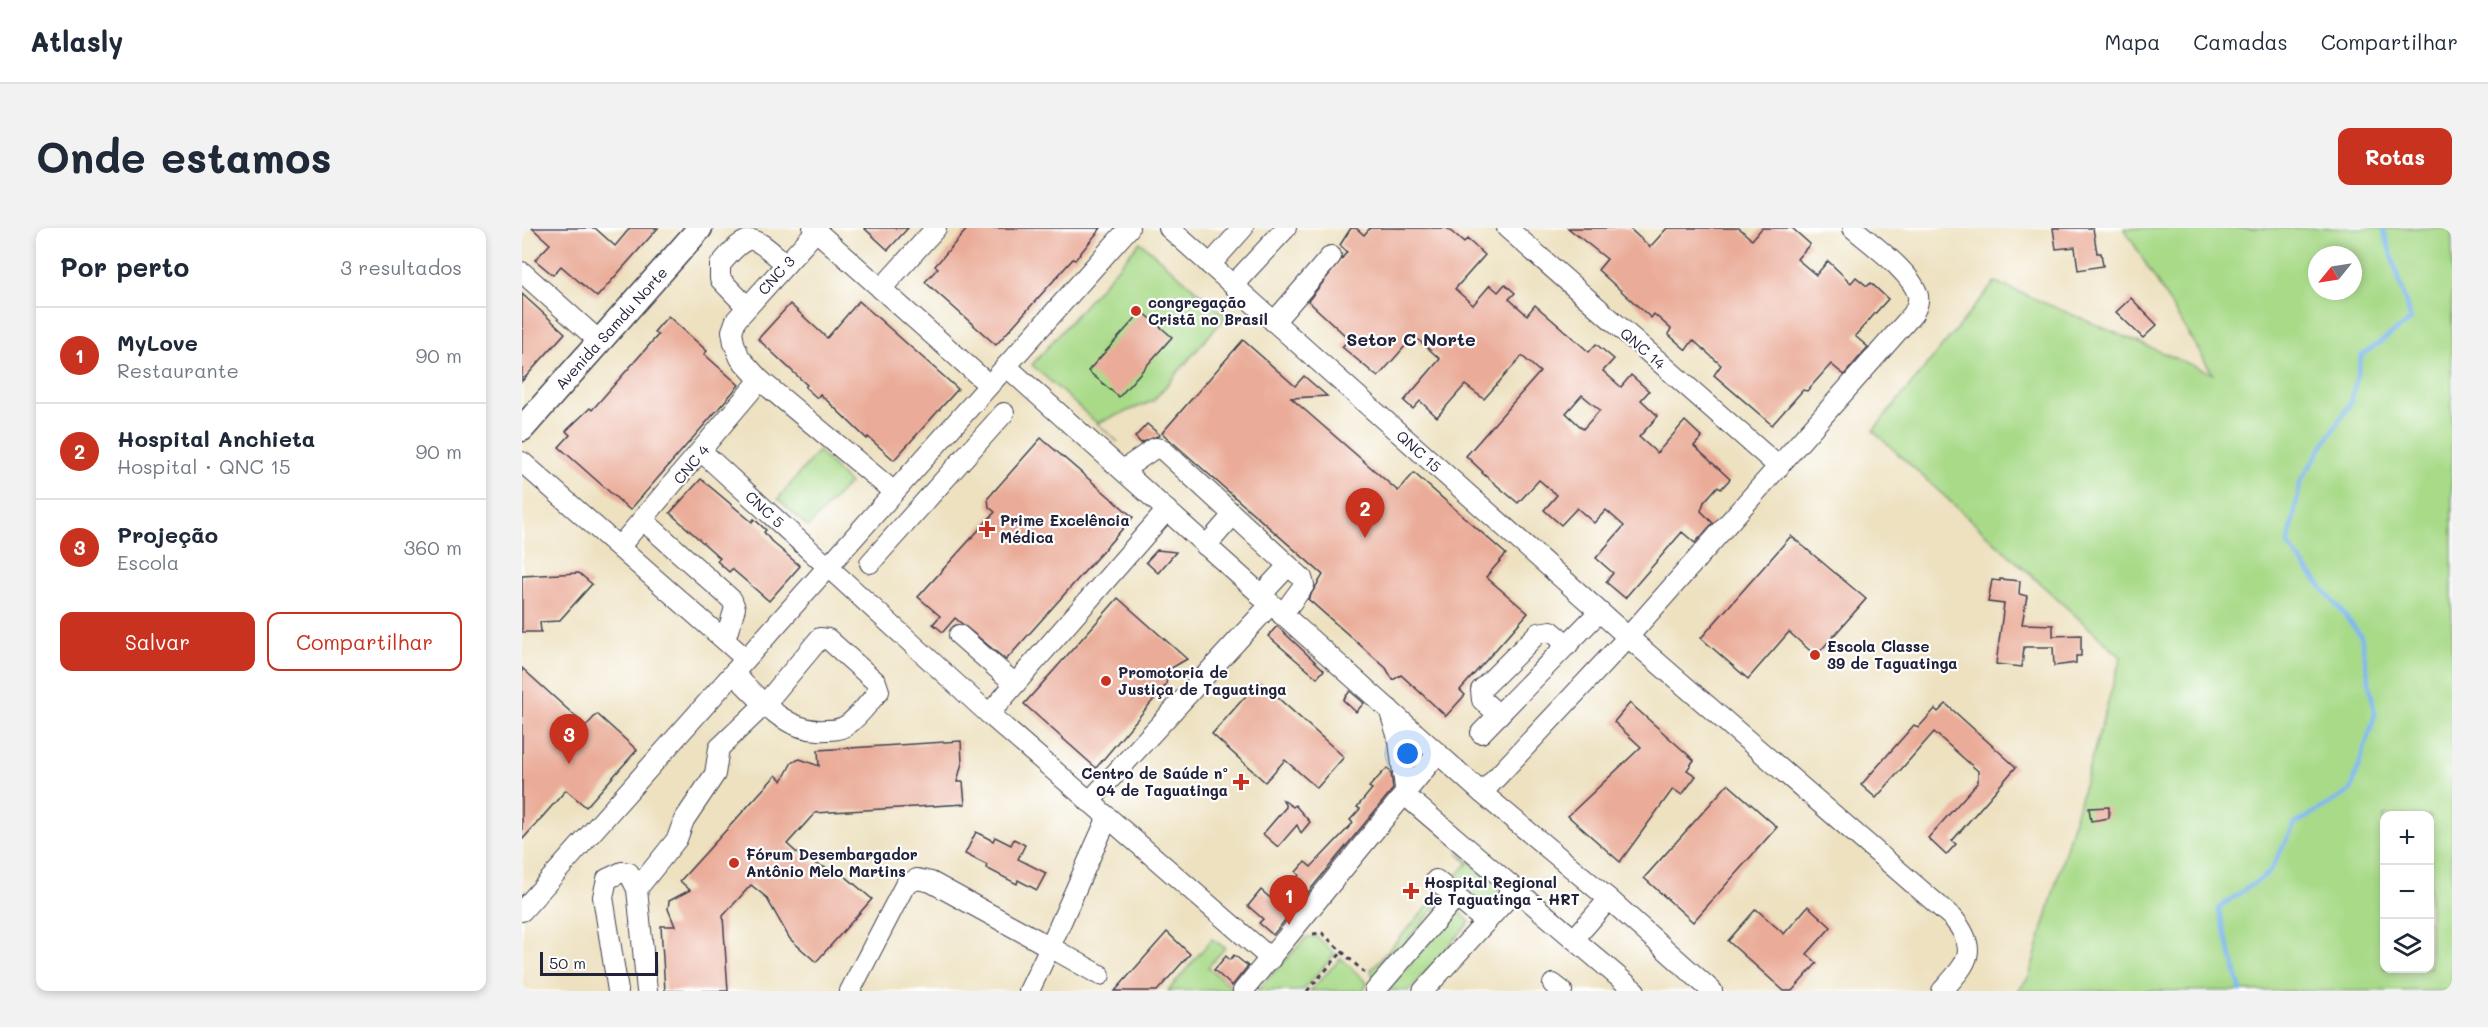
<!DOCTYPE html>
<html lang="pt">
<meta charset="utf-8">
<style>
body{margin:0;font-family:Mali,sans-serif;background:#f2f2f3;color:#1f2937}
.controls{position:absolute;right:18px;bottom:18px;display:grid;overflow:hidden;border-radius:12px;box-shadow:0 3px 9px #0003}
.controls button{width:54px;height:54px;display:grid;place-items:center;padding:0;border:0;border-bottom:2px solid #e0e1e3;background:#fff;color:#1f2937;font:30px sans-serif}
.compass{position:absolute;left:1786px;top:18px;width:54px;height:54px;border-radius:50%;background:#fff;box-shadow:0 3px 9px #0003;rotate:240deg}
.scale{position:absolute;left:18px;bottom:15px;width:118px;box-sizing:border-box;padding-left:6px;border:3px solid #22223b;border-top:0;font-size:16px;line-height:21px;white-space:nowrap;color:#22223b;-webkit-text-stroke:4px #fff;paint-order:stroke}
.you{position:absolute;left:886px;top:526px;width:21px;height:21px;margin:-15px;border:4px solid #fff;border-radius:50%;background:#1a73e8;box-shadow:0 0 0 9px #1a73e833}
.badge{display:grid;place-items:center;width:39px;height:39px;border-radius:50%;background:#c8321e;color:#fff;font-size:20px;font-weight:700}
.pin{position:absolute;translate:-50% -50px;filter:drop-shadow(0 2px 3px #0008)}
.pin::after{content:'';position:absolute;top:32px;width:21px;height:18px;background:inherit;clip-path:polygon(0 0,100% 0,50% 100%)}
.list{margin:0;padding:0;list-style:none}
h2{display:flex;justify-content:space-between;align-items:center;height:78px;margin:0;padding:0 24px;font-size:26px}
h2 small{font-size:20px;font-weight:400;color:#747a83}
.list li{display:grid;grid-template-columns:39px 1fr auto;gap:18px;align-items:center;box-sizing:border-box;height:96px;padding:0 24px;border-top:2px solid #e0e1e3}
.list b{display:block;font-size:22px;white-space:nowrap}
.list p{margin:0;font-size:20px;white-space:nowrap;color:#747a83}
.list em{font-size:20px;font-style:normal;color:#747a83}
.actions{display:flex;gap:12px;padding:18px 24px}
.actions a{flex:1;padding:14px 0;border:2px solid #c8321e;border-radius:12px;text-align:center;font-size:21px;color:#c8321e}
.actions .main{background:#c8321e;color:#fff}
.icon{flex:none;width:33px;height:33px;fill:none;stroke:currentColor;stroke-width:2;stroke-linecap:round;stroke-linejoin:round}
.map{position:relative;flex:none;width:1930px;height:763px;overflow:hidden;border-radius:12px}
header{display:flex;align-items:center;gap:36px;box-sizing:border-box;height:84px;padding:0 30px;background:#fff;border-bottom:2px solid #e0e1e3}
header strong{font-size:28px}
nav{display:flex;gap:33px;margin-inline-start:auto;font-size:21px}
.intro{display:flex;align-items:center;justify-content:space-between;box-sizing:border-box;height:144px;padding:0 36px}
h1{margin:0;font-size:42px}
.button{padding:15px 27px;border-radius:12px;background:#c8321e;color:#fff;font-size:21px;font-weight:700}
main{display:flex;gap:36px;padding:0 36px}
aside{flex:1;background:#fff;border-radius:12px;box-shadow:0 3px 9px #0003}
.map>svg:first-child{display:block}
.green{fill:#a8da88;stroke:#657e62;stroke-width:1.5;fill-rule:evenodd}
.lines{fill:none;stroke-linecap:round;stroke-linejoin:round}
.stream{stroke:#80b7f0;stroke-width:4.5}
.building{fill:#eaac98;fill-rule:evenodd}
.minor-casing{stroke:#403f4f;stroke-width:22}
.major-casing{stroke:#403f4f;stroke-width:27}
.path{stroke:#403f4f;stroke-width:3;stroke-dasharray:4.5 4.5;stroke-linecap:butt}
.minor{stroke:#fff;stroke-width:20}
.major{stroke:#fff;stroke-width:24}
.poi-dot{fill:#c8321e;stroke:#fff;stroke-width:2}
.labels{text-anchor:middle;dominant-baseline:central;stroke-width:4.5;stroke-linejoin:round;paint-order:stroke}
.street-label{font-size:15px;fill:#22223b;stroke:#fff}
.poi-label{font-size:15px;font-weight:bold;fill:#22223b;stroke:#fff;text-anchor:start}
.quarter-label{font-size:18px;font-weight:bold;fill:#22223b;stroke:#fff}
</style>
<header>
<strong>Atlasly</strong>
<nav><a>Mapa</a><a>Camadas</a><a>Compartilhar</a></nav>
</header>
<div class="intro"><h1>Onde estamos</h1><a class="button">Rotas</a></div>
<main>
<aside>
<h2>Por perto<small>3 resultados</small></h2>
<ul class="list">
<li><span class="badge">1</span><div><b>MyLove</b><p>Restaurante</p></div><em>90 m</em></li>
<li><span class="badge">2</span><div><b>Hospital Anchieta</b><p>Hospital · QNC 15</p></div><em>90 m</em></li>
<li><span class="badge">3</span><div><b>Projeção</b><p>Escola</p></div><em>360 m</em></li>
</ul>
<div class="actions"><a class="main">Salvar</a><a>Compartilhar</a></div>
</aside>
<div class="map">
<svg width="1930" height="763" viewBox="0 0 1930 763">
<rect width="100%" height="100%" fill="#fff"/>
<filter id="ink" filterUnits="userSpaceOnUse"><feTurbulence type="fractalNoise" baseFrequency=".0167" numOctaves="2"/><feDisplacementMap in="SourceGraphic" scale="12" xChannelSelector="R" yChannelSelector="G"/><feConvolveMatrix kernelMatrix="1 2 1 2 8 2 1 2 1" color-interpolation-filters="sRGB"/></filter>
<filter id="wash" filterUnits="userSpaceOnUse"><feTurbulence type="fractalNoise" baseFrequency=".008" numOctaves="4" result="noise"/><feDisplacementMap in="SourceGraphic" scale="24" xChannelSelector="R" yChannelSelector="G"/><feGaussianBlur stdDeviation="1.35" result="paint"/><feColorMatrix in="noise" values="0 0 0 0 0 0 0 0 0 0 0 0 0 0 0 0 0 1.4 0 .05"/><feComposite in="paint" operator="in"/></filter>
<g filter="url(#wash)">
<rect width="100%" height="100%" fill="#ede1c0"/>
<g class="green">
<path d="M1602,0H1930V763H1495L1507,749L1599,429L1351,203L1473,54L1691,146ZM1795,27H1831V63H1795ZM1862,588H1908V740H1862Z"/>
<path d="M618,14L704,88L631,173L575,195L596,214L510,137Z"/>
<path d="M296,223L327,255L286,299L256,271Z"/>
<path d="M936,625L978,659V663L967,674C952,674 943,659 935,647L946,635Z"/>
<path d="M916,667L921,670L854,750L851,749L849,742Z"/>
<path d="M938,684L948,694L887,763L866,762L932,685Z"/>
<path d="M785,709H795L813,726L780,763H735Z"/>
<path d="M690,711L703,720L686,739L712,762L646,763Z"/>
<path d="M819,730L846,756L840,763H788Z"/>
</g>
<g class="lines">
<path class="stream" d="M1719,763L1696,680L1747,645L1773,596L1829,563L1853,487L1839,408L1766,317L1779,252L1829,174L1840,127L1889,92L1861,0"/>
</g>
<g id="blocks">
<g class="building">
<path d="M10,0H73L93,18L108,0H136L75,69L39,38L31,47L13,32L28,16Z"/>
<path d="M342,0H386L366,22Z"/>
<path d="M446,0H579L553,32L551,31L474,117L403,54L416,40L413,38Z"/>
<path d="M829,0H834L842,7L848,0H925L942,15L945,11L963,27L933,61L951,77L968,57L976,64L983,56L993,65L987,71L1005,87L1013,77L1067,124L1074,116L1092,131L1081,143L1099,159L1109,147L1127,163L1119,172L1136,188L1117,209L1135,225L1163,193L1180,209L1172,218L1208,251L1199,261L1196,258L1182,274L1179,283L1191,295L1173,315L1160,304L1103,370L1084,354L1091,345L1074,330L1102,298L1084,282L1072,295L1055,280L1039,297L1022,282L1035,267L1017,252L996,275L960,245L961,244L944,228L1018,144L1000,128L962,171L943,157L915,189L898,173L891,181L882,173L918,131L892,108L856,149L820,119L827,111L786,73L825,24L818,17ZM1060,167L1078,182L1061,201L1044,185Z"/>
<path d="M1046,0H1107L1128,19L1145,0H1217L1230,12L1240,0H1270L1288,16L1275,31L1294,47L1306,33L1329,55L1334,49L1345,58L1349,55L1366,71L1333,108L1346,119L1322,147L1309,136L1285,163L1281,162L1250,197L1192,147L1199,137L1171,112L1164,122L1146,106L1149,101L1132,86L1129,90L1076,42L1085,31Z"/>
<path d="M1531,0H1571L1575,25H1579L1581,38L1556,42L1553,19L1534,21Z"/>
<path d="M0,66L43,105L0,153Z"/>
<path d="M1609,70L1635,97L1621,110L1594,84Z"/>
<path d="M337,73L436,161L372,232L346,209L345,211L298,166L295,170L283,159L285,157L236,111L268,76L305,110Z"/>
<path d="M620,83L650,109L597,169L566,143Z"/>
<path d="M146,88L185,123L182,126L217,157L108,282L37,219L48,207L44,203L68,180L70,182L136,107L132,104Z"/>
<path d="M721,112L773,158L782,148L805,168L769,170L876,263L892,245L984,326L964,349L1006,385L938,462L943,467L924,488L879,447L871,452L864,440L786,371L801,347L640,205Z"/>
<path d="M625,196L638,207L619,215L613,209Z"/>
<path d="M519,210L611,289L484,432L433,390L421,404L411,396L418,388L396,369L473,284L467,279L466,270Z"/>
<path d="M179,251L230,294L232,291L244,302L242,304L249,313L278,338L247,373L210,341L207,344L195,333L198,330L148,285Z"/>
<path d="M1269,308L1344,371L1294,428L1267,404L1226,451L1179,410Z"/>
<path d="M635,322L654,324L636,345L624,334Z"/>
<path d="M57,345L70,356L37,393L18,394L19,404H0V348Z"/>
<path d="M1478,351L1498,353L1497,366L1505,368L1500,396L1531,397V408L1559,407V428H1554V435L1532,438L1531,419H1502L1500,439L1474,436L1482,376L1466,374L1470,352L1478,353Z"/>
<path d="M596,370L665,431L646,442L644,457L574,540L502,476Z"/>
<path d="M755,398L802,442L795,450L746,408Z"/>
<path d="M0,440L64,498L75,486L115,522L64,579L44,562L0,612Z"/>
<path d="M737,453L822,529L795,560L763,532L743,554L690,506Z"/>
<path d="M828,463L842,475L834,484L821,472Z"/>
<path d="M1108,475L1172,532L1165,542L1174,548L1160,567L1151,561L1098,634L1046,588L1119,519L1092,494Z"/>
<path d="M1424,476L1494,539L1430,613L1434,616L1424,627L1406,610L1456,554V543L1412,504L1354,570L1339,557L1392,497L1396,500L1413,481L1416,484Z"/>
<path d="M439,513L440,535L435,554H441L443,576L293,585L265,616L282,631L323,648L350,671L294,734L268,711L244,669L229,657L201,688L206,763H143L139,698H153L146,681L147,673L168,662L158,653L254,547L260,553L270,534L278,531L297,538L296,522Z"/>
<path d="M865,540L869,544L871,561L751,707L737,695L741,691L726,678L739,662L754,675L777,647L774,644L783,634L789,639L831,595L828,592L838,581L835,579L850,561L847,559Z"/>
<path d="M1206,556L1255,599L1171,694L1122,650Z"/>
<path d="M761,572L771,579L773,577L788,594L779,605L775,597L756,619L741,606L764,579Z"/>
<path d="M1587,579V590L1569,593L1567,580Z"/>
<path d="M454,604L471,613L473,609L489,617L492,611L503,617L496,631L524,645L515,662L496,652L495,656L464,640L465,637L443,626Z"/>
<path d="M1286,678L1309,699L1285,726L1295,735L1270,763H1262L1206,713L1234,681L1262,706Z"/>
<path d="M645,704L668,726L635,763H593Z"/>
<path d="M712,727L726,738L710,758L692,742L704,728L708,732Z"/>
</g>
</g>
</g>
<g filter="url(#ink)">
<use href="#blocks" fill-opacity="0" stroke="#403f4f" stroke-width="1.5"/>
<g class="lines">
<defs>
<g id="minor">
<path d="M291,0L467,157"/>
<path d="M647,0L1106,409L1431,690C1458,723 1445,735 1420,763"/>
<path d="M985,0L1257,239"/>
<path d="M294,3L214,92L210,103L212,115L218,130L238,152L372,264"/>
<path d="M688,37L721,0"/>
<path d="M0,44L77,113"/>
<path d="M711,57L764,0"/>
<path d="M359,61L414,0"/>
<path d="M225,79L198,51V37C229,0 230,8 264,36"/>
<path d="M752,94L809,28"/>
<path d="M484,138L960,565L1087,671L1190,763"/>
<path d="M179,223L467,486L749,731"/>
<path d="M0,234L224,431"/>
<path d="M601,242L633,220L640,221L780,350L782,357L760,387"/>
<path d="M121,292L210,372L213,380L203,412"/>
<path d="M98,318L238,152"/>
<path d="M684,318L711,287"/>
<path d="M348,335L482,185"/>
<path d="M738,368L766,338"/>
<path d="M437,407L493,456"/>
<path d="M867,481L877,513L884,568L1113,763"/>
<path d="M467,486L645,282"/>
<path d="M977,487L960,472L959,462L1016,405L1029,403L1046,417"/>
<path d="M959,505L1077,384"/>
<path d="M960,565L1106,409L1391,86C1394,80 1397,75 1396,68C1391,45 1349,16 1331,0"/>
<path d="M567,574L748,377"/>
<path d="M914,652L964,694"/>
<path d="M115,661L155,611L162,592L193,546L197,520L243,476L298,410L306,411L354,454L357,463C347,474 337,489 325,497C318,502 311,502 303,502C263,505 237,470 211,445"/>
<path d="M0,683L607,0"/>
<path d="M1052,711L1087,671"/>
<path d="M578,747L528,719L585,591"/>
<path d="M1031,756L1040,763"/>
<path d="M96,763L81,669L85,651L100,644L107,645L115,661L125,763"/>
<path d="M328,763L383,657L395,651L409,654L528,719L507,763"/>
<path d="M721,763L916,525"/>
<path d="M853,763L934,669"/>
<path d="M901,763L984,672L987,666V656"/>
</g>
<path id="major" d="M0,201L178,0"/>
</defs>
<use href="#minor" class="minor-casing"/>
<use href="#major" class="major-casing"/>
<g class="path">
<path d="M791,706L800,705L845,747"/>
<path d="M785,763L820,724"/>
</g>
<use href="#minor" class="minor"/>
<use href="#major" class="major"/>
</g>
</g>
<g class="poi-dot">
<circle cx="614" cy="83" r="6"/>
<path d="M462 292h6v6h6v6h-6v6h-6v-6h-6v-6h6z"/>
<circle cx="1293" cy="427" r="6"/>
<circle cx="584" cy="453" r="6"/>
<path d="M716 545h6v6h6v6h-6v6h-6v-6h-6v-6h6z"/>
<circle cx="212" cy="635" r="6"/>
<path d="M886 654h6v6h6v6h-6v6h-6v-6h-6v-6h6z"/>
</g>
<g class="labels">
<g class="street-label">
<text transform="translate(254 47) rotate(-48)">CNC 3</text>
<text transform="translate(89 100) rotate(-48)">Avenida Samdu Norte</text>
<text transform="translate(1121 120) rotate(41)">QNC 14</text>
<text transform="translate(897 223) rotate(42)">QNC 15</text>
<text transform="translate(169 236) rotate(-50)">CNC 4</text>
<text transform="translate(243 281) rotate(42)">CNC 5</text>
</g>
<g class="poi-label">
<text x="626" y="74">congregação<tspan x="626" dy="17">Cristã no Brasil</tspan></text>
<text x="478" y="292">Prime Excelência<tspan x="478" dy="17">Médica</tspan></text>
<text x="1305" y="418">Escola Classe<tspan x="1305" dy="17">39 de Taguatinga</tspan></text>
<text x="596" y="444">Promotoria de<tspan x="596" dy="17">Justiça de Taguatinga</tspan></text>
<text x="706" y="545" text-anchor="end">Centro de Saúde nº<tspan x="706" dy="17">04 de Taguatinga</tspan></text>
<text x="224" y="626">Fórum Desembargador<tspan x="224" dy="17">Antônio Melo Martins</tspan></text>
<text x="902" y="654">Hospital Regional<tspan x="902" dy="17">de Taguatinga - HRT</tspan></text>
</g>
<g class="quarter-label">
<text x="889" y="111">Setor C Norte</text>
</g>
</g>
</svg>
<div class="controls">
<button>+</button>
<button>−</button>
<button><svg class="icon" aria-label="layers" viewBox="0 0 24 24"><path d="M12 4l9 5-9 5-9-5zM3 14l9 5 9-5"/></svg></button>
</div>
<svg class="compass" viewBox="-18 -18 36 36"><path d="M0-13l5 13h-10z" fill="#e53935"/><path d="M0 13l5-13h-10z" fill="#747a83"/></svg>
<div class="scale">50 m</div>
<div class="you"></div>
<div class="pin badge" style="left:767px;top:697px">1</div>
<div class="pin badge" style="left:843px;top:310px">2</div>
<div class="pin badge" style="left:47px;top:536px">3</div>
</div>
</main>
